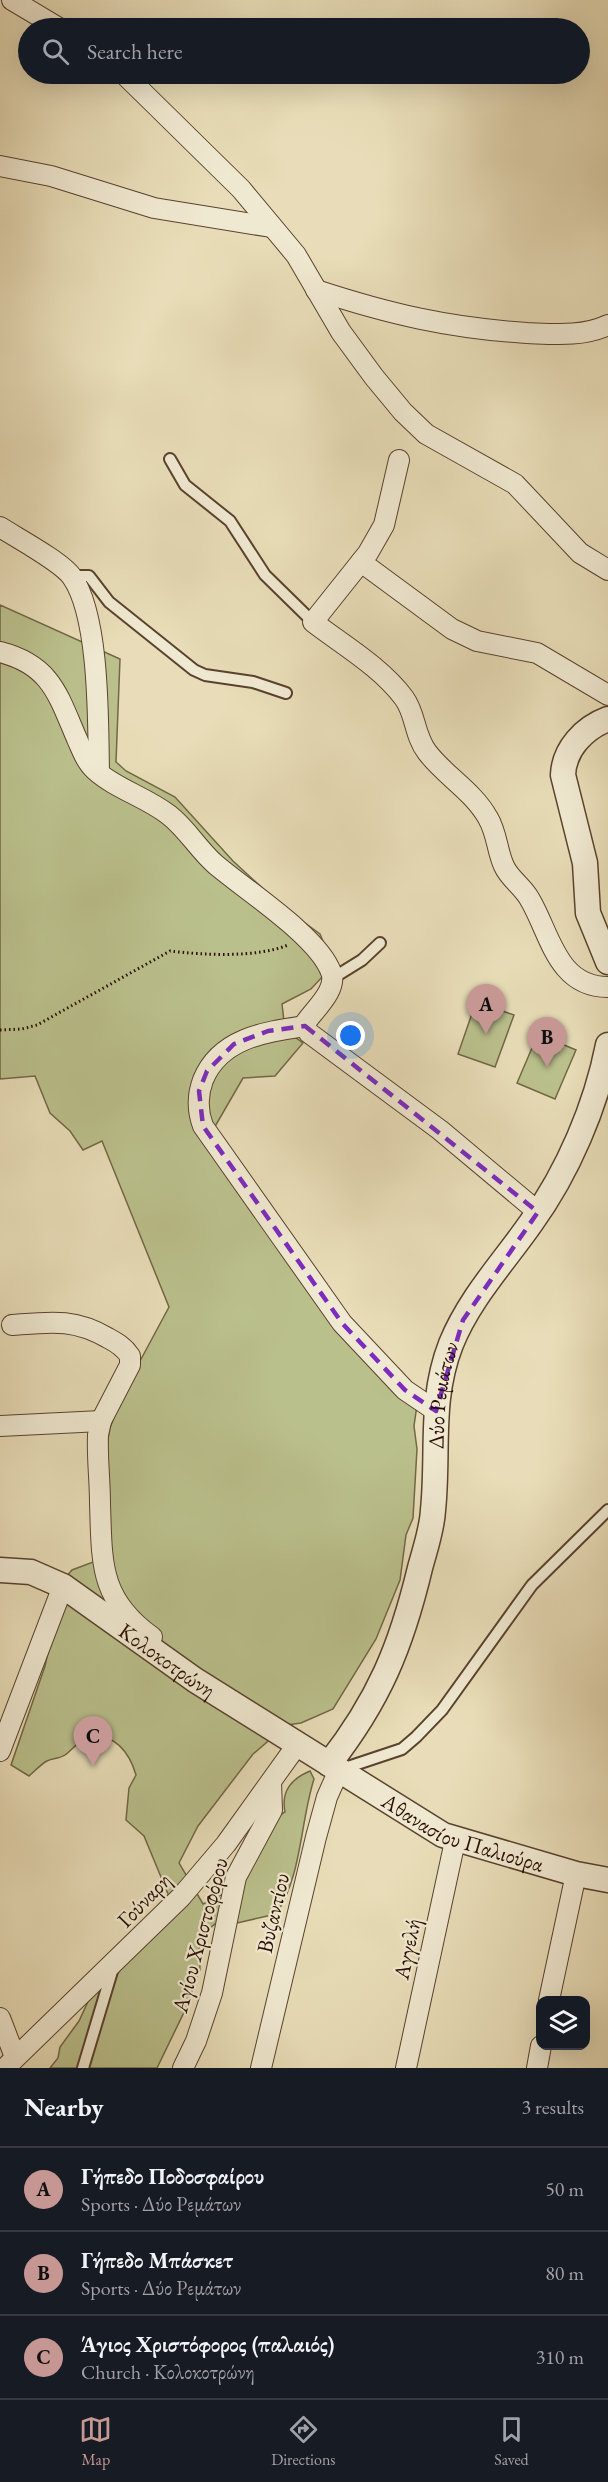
<!DOCTYPE html>
<meta charset="utf-8">
<style>
body{margin:0;font-family:"EB Garamond",serif;background:#20242c;color:#f1f3f6}
.controls{position:absolute;right:18px;bottom:18px;display:grid;overflow:hidden;border-radius:12px;box-shadow:0 6px 24px #0002}
.controls button{width:54px;height:54px;display:grid;place-items:center;padding:0;border:0;border-bottom:2px solid #363941;background:#171b24;color:#f1f3f6;font:30px sans-serif}
.you{position:absolute;left:351px;top:1036px;width:21px;height:21px;margin:-15px;border:4px solid #fff;border-radius:50%;background:#1a73e8;box-shadow:0 0 0 9px #1a73e833}
.badge{display:grid;place-items:center;width:39px;height:39px;border-radius:50%;background:#c59692;color:#111;font-size:20px;font-weight:700}
.pin{position:absolute;translate:-50% -50px;filter:drop-shadow(0 2px 3px #0008)}
.pin::after{content:'';position:absolute;top:32px;width:21px;height:18px;background:inherit;clip-path:polygon(0 0,100% 0,50% 100%)}
.list{margin:0;padding:0;list-style:none}
h2{display:flex;justify-content:space-between;align-items:center;height:78px;margin:0;padding:0 24px;font-size:26px}
h2 small{font-size:20px;font-weight:400;color:#9ea1a6}
.list li{display:grid;grid-template-columns:39px 1fr auto;gap:18px;align-items:center;box-sizing:border-box;height:84px;padding:0 24px;border-top:2px solid #363941}
.list b{display:block;font-size:22px;white-space:nowrap}
.list p{margin:0;font-size:20px;white-space:nowrap;color:#9ea1a6}
.list em{font-size:20px;font-style:normal;color:#9ea1a6}
.icon{flex:none;width:33px;height:33px;fill:none;stroke:currentColor;stroke-width:2;stroke-linecap:round;stroke-linejoin:round}
.map{position:relative;flex:none;width:608px;height:2068px;overflow:hidden}
.search{position:absolute;background:#171b24;box-shadow:0 6px 24px #0002;left:18px;right:18px;top:18px;height:66px;display:flex;align-items:center;gap:15px;box-sizing:border-box;padding:0 21px;border-radius:33px;color:#9ea1a6;font-size:22px}
.sheet{height:330px;background:#171b24}
nav{display:flex;justify-content:space-around;align-items:center;box-sizing:border-box;height:84px;border-top:2px solid #363941;background:#171b24;font-size:16px;color:#9ea1a6}
nav a{display:grid;justify-items:center;gap:3px}
nav .on{color:#c59692}
.map>svg:first-child{display:block}
.green{fill:#bac08c;stroke:#726746;stroke-width:1.5}
.lines{fill:none;stroke-linecap:round;stroke-linejoin:round}
.service-casing{stroke:#59422e;stroke-width:14}
.minor-casing{stroke:#59422e;stroke-width:22}
.tertiary-casing{stroke:#59422e;stroke-width:27}
.path{stroke:#290e00;stroke-width:3;stroke-dasharray:1.5 3;stroke-linecap:butt}
.service{stroke:#f0e9d1;stroke-width:10}
.minor{stroke:#f0e9d1;stroke-width:20}
.tertiary{stroke:#f0e9d1;stroke-width:24}
.marked{fill:none;stroke:#7b2cbf;stroke-width:4.5;stroke-dasharray:12 8;stroke-linejoin:round}
.labels{text-anchor:middle;dominant-baseline:central;stroke-width:4.5;stroke-linejoin:round;paint-order:stroke}
.street-label{font-size:22px;fill:#290e00;stroke:#f0e9d1}
</style>
<div class="map">
<svg width="608" height="2068" viewBox="0 0 608 2068">
<rect width="100%" height="100%" fill="#e8ddb8"/>
<filter id="stains"><feTurbulence type="fractalNoise" baseFrequency=".00333" numOctaves="4"/><feColorMatrix values="0 0 0 0 .2 0 0 0 0 .09 0 0 0 0 .02 0 0 0 .5 -.17"/></filter>
<radialGradient id="worn" r=".72"><stop offset=".6" stop-color="#630" stop-opacity="0"/><stop offset="1" stop-color="#630" stop-opacity=".3"/></radialGradient>
<g class="green">
<path d="M0,605L120,659L116,762L126,771L175,797L233,861L283,907L320,934L329,956L324,975L311,989L282,1004L285,1030L303,1043L275,1076L243,1078L206,1142L367,1361L393,1392L417,1405L414,1426L417,1449L413,1518L406,1535L400,1580L376,1639L333,1709L301,1723L287,1725L253,1754L198,1826L179,1863L203,1904L225,1893L272,1820L285,1812C281,1791 291,1779 310,1771L314,1779C300,1823 302,1876 276,1914L237,1923L215,1924L199,1937L200,1970L193,1984L190,2000L157,2068H50L58,2058L60,2047L79,2021L91,1995L111,1985L134,1947L173,1906L144,1836L126,1820L129,1788L136,1775C130,1754 114,1730 87,1738C79,1740 71,1751 65,1755C59,1759 53,1758 47,1761C41,1764 35,1771 29,1776L11,1765L45,1666L64,1579L72,1570L96,1561L109,1532V1476L106,1450L110,1428L125,1389L169,1307L102,1141L83,1150L70,1131L50,1113L35,1076L0,1079Z"/>
<path d="M476,1002L514,1015L495,1067L458,1054Z"/>
<path d="M538,1034L576,1050L555,1099L517,1083Z"/>
</g>
<g class="lines">
<defs>
<g id="service">
<path d="M170,459L185,485L230,521L265,575L313,622"/>
<path d="M72,576H89L109,602L194,670L205,675L253,682L286,693"/>
<path d="M333,978L362,960L380,943"/>
<path d="M342,1769L402,1749L416,1737L442,1710L532,1585L608,1510"/>
<path d="M83,2068L113,1968"/>
</g>
<g id="minor">
<path d="M12,0L59,28"/>
<path d="M124,74L241,189L296,255L341,332L374,377L403,412L426,434L515,484L580,553L608,570"/>
<path d="M0,166L51,176L154,208L271,227"/>
<path d="M316,290C389,314 449,328 527,333C554,334 582,337 608,325"/>
<path d="M399,460L384,525L368,553L313,622C343,645 381,667 404,698C416,714 414,735 427,752C445,776 473,791 488,818C497,833 497,851 504,866C509,878 522,886 529,898C550,932 556,987 608,987"/>
<path d="M0,527C17,538 62,562 72,577C100,617 98,724 99,773"/>
<path d="M361,562L452,629L477,641L537,653L608,695"/>
<path d="M0,652C51,665 58,695 77,739C82,750 86,762 95,770C116,789 146,797 169,815C187,829 198,849 215,864C245,890 318,936 331,972C338,989 315,1009 306,1022L305,1026L309,1033L440,1130L538,1212"/>
<path d="M305,1026C265,1032 220,1038 203,1080C197,1096 197,1110 203,1126L342,1323L405,1390L436,1411"/>
<path d="M12,1325C50,1322 74,1318 108,1338C117,1343 124,1347 130,1356V1365L101,1421L98,1435C97,1458 100,1480 100,1503C102,1563 99,1599 152,1637"/>
<path d="M0,1426L101,1421"/>
<path d="M0,1751L63,1586"/>
<path d="M549,2000L576,1874"/>
<path d="M0,2018L15,2057"/>
<path d="M5,2068L181,1897L226,1844L297,1745"/>
<path d="M183,2068L196,2041L212,1993L236,1877L272,1810L271,1782"/>
<path d="M261,2068L316,1837L327,1797L339,1770"/>
<path d="M406,2068L455,1841"/>
<path d="M537,2068L541,2046"/>
</g>
<g id="tertiary">
<path d="M608,719C584,728 564,749 563,775L585,863L588,913L608,962"/>
<path id="s1" d="M0,1570L31,1572L63,1586L195,1680L443,1835L576,1874L608,1880"/>
<path id="s2" d="M329,1764C379,1700 401,1647 420,1568C425,1549 432,1530 433,1510C439,1452 429,1400 451,1344C469,1299 503,1263 531,1223C568,1172 596,1106 608,1045"/>
</g>
</defs>
<use href="#service" class="service-casing"/>
<use href="#minor" class="minor-casing"/>
<use href="#tertiary" class="tertiary-casing"/>
<path class="path" d="M0,1030L22,1029L37,1025L170,951C203,955 257,958 288,945"/>
<use href="#service" class="service"/>
<use href="#minor" class="minor"/>
<use href="#tertiary" class="tertiary"/>
</g>
<path class="marked" d="M305,1026L538,1212L463,1320L436,1411L405,1390L342,1323L203,1126L199,1091L207,1071L234,1044L268,1031Z"/>
<g class="labels">
<g class="street-label">
<text stroke="none"><textPath href="#s2" startOffset="393">Δύο Ρεμάτων</textPath></text>
<text stroke="none"><textPath href="#s1" startOffset="194">Κολοκοτρώνη</textPath></text>
<text stroke="none"><textPath href="#s1" startOffset="538">Αθανασίου Παλιούρα</textPath></text>
<text transform="translate(144 1900) rotate(-46)">Γούναρη</text>
<text transform="translate(273 1913) rotate(-77)">Βυζαντίου</text>
<text transform="translate(200 1935) rotate(-75)">Αγίου Χριστοφόρου</text>
<text transform="translate(407 1949) rotate(-78)">Αγγελή</text>
</g>
</g>
<rect width="100%" height="100%" filter="url(#stains)"/>
<rect width="100%" height="100%" fill="url(#worn)"/>
</svg>
<div class="controls">
<button><svg class="icon" aria-label="layers" viewBox="0 0 24 24"><path d="M12 4l9 5-9 5-9-5zM3 14l9 5 9-5"/></svg></button>
</div>
<div class="you"></div>
<div class="pin badge" style="left:486px;top:1034px">A</div>
<div class="pin badge" style="left:547px;top:1067px">B</div>
<div class="pin badge" style="left:93px;top:1766px">C</div>
<div class="search"><svg class="icon" aria-label="search" viewBox="0 0 24 24"><circle cx="10" cy="10" r="6"/><path d="M15 15l6 6"/></svg>Search here</div>
</div>
<section class="sheet">
<h2>Nearby<small>3 results</small></h2>
<ul class="list">
<li><span class="badge">A</span><div><b>Γήπεδο Ποδοσφαίρου</b><p>Sports · Δύο Ρεμάτων</p></div><em>50 m</em></li>
<li><span class="badge">B</span><div><b>Γήπεδο Μπάσκετ</b><p>Sports · Δύο Ρεμάτων</p></div><em>80 m</em></li>
<li><span class="badge">C</span><div><b>Άγιος Χριστόφορος (παλαιός)</b><p>Church · Κολοκοτρώνη</p></div><em>310 m</em></li>
</ul>
</section>
<nav>
<a class="on"><svg class="icon" aria-label="map" viewBox="0 0 24 24"><path d="M3 6l6-2 6 2 6-2v14l-6 2-6-2-6 2zM9 4v14M15 6v14"/></svg>Map</a>
<a><svg class="icon" aria-label="directions" viewBox="0 0 24 24"><path d="M12 3l9 9-9 9-9-9zM9 14v-3h6M13 9l2 2-2 2"/></svg>Directions</a>
<a><svg class="icon" aria-label="saved" viewBox="0 0 24 24"><path d="M7 4h10v16l-5-4-5 4z"/></svg>Saved</a>
</nav>
